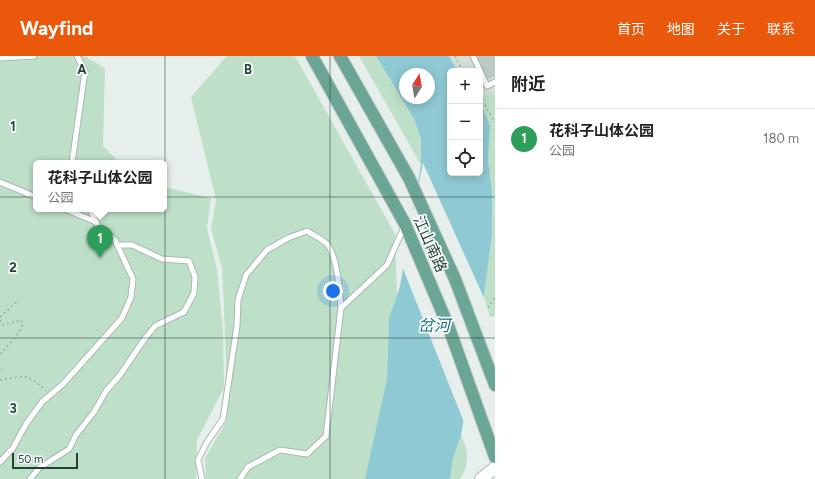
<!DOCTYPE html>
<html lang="zh">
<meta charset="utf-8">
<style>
body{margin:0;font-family:Figtree,"Noto Sans SC",sans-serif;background:#f6f6f6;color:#222}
.controls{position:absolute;right:12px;top:12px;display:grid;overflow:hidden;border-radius:6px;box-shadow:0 2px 10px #0003}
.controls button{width:36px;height:36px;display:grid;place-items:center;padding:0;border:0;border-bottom:1px solid #e0e0e0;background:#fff;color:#222;font:20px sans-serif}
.compass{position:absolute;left:399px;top:12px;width:36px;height:36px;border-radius:50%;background:#fff;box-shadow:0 2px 10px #0003;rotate:11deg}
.scale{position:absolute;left:12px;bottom:10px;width:66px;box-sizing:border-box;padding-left:4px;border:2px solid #24423a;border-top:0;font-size:11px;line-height:14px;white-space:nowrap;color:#24423a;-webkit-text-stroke:3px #f7fbf9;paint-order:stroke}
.you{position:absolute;left:333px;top:235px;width:14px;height:14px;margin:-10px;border:3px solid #fff;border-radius:50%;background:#1a73e8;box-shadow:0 0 0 6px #1a73e833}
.badge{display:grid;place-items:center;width:26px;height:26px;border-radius:50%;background:#ea580c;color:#fff;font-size:13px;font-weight:700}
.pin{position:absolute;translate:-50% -33px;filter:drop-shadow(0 1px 2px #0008)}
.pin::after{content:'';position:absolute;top:21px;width:14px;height:12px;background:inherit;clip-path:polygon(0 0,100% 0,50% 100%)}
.popup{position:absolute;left:33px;top:104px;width:134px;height:52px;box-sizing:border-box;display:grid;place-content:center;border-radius:6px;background:#fff;filter:drop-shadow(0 1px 3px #0005);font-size:13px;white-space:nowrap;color:#767676}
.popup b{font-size:15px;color:#222}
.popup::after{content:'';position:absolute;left:50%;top:100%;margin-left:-8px;border:8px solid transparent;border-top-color:#fff}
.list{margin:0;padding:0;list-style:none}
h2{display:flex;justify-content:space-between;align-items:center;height:52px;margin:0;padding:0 16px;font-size:17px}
h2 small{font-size:13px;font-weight:400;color:#767676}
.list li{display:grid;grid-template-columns:26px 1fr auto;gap:12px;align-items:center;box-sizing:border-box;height:60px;padding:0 16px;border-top:1px solid #e0e0e0}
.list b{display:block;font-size:15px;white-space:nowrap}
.list p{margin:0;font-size:13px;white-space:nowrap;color:#767676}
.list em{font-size:13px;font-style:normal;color:#767676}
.icon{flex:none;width:22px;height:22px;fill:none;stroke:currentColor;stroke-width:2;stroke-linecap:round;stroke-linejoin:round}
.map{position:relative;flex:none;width:495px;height:423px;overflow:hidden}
header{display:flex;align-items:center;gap:24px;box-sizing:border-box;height:56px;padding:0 20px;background:#ea580c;color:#fff}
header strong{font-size:19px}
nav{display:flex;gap:22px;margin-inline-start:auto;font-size:14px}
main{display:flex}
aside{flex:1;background:#fff}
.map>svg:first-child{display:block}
.built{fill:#d4dfda}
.green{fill:#bfe0c8}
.water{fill:#8ec9d4;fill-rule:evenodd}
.pier{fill:#e6efeb}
.building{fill:#bbcac4;stroke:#b8c9c2}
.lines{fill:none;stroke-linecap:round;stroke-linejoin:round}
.lane-casing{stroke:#a8b8b2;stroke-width:7}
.secondary-casing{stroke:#a4bbb3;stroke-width:14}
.primary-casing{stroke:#c2cac8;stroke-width:14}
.path{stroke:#86b3a5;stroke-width:1.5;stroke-dasharray:2 3;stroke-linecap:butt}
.lane{stroke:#fff;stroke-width:5}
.secondary{stroke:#fff;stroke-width:12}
.primary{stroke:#6aa596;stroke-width:12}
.grid{fill:none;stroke:#24423a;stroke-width:1;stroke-opacity:0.55}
.labels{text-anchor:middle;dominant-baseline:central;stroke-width:3.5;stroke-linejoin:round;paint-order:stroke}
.street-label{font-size:15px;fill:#24423a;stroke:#f7fbf9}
.water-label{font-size:16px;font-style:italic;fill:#1c6f80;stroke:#f7fbf9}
.grid-label{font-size:13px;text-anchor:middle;font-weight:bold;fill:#24423a;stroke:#f7fbf9;stroke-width:3.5;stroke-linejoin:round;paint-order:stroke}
</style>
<header>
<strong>Wayfind</strong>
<nav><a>首页</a><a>地图</a><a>关于</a><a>联系</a></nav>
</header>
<main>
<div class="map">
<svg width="495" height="423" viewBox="0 0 495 423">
<rect width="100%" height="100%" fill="#e6efeb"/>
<path class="built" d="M449,0H495V260L490,261L484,240L486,219L483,52L480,50V15H457Z"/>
<g class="green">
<path d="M0,0H84L105,12L103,90L120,107H36V153H164V131L211,142L207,172L217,213L223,273L224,332L197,384L196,423H0Z"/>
<path d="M227,0H295L395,178L397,238L389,262L387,322L365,423H206L205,402L227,364L225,277L222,212L211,173L216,144L191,41Z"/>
<path d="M359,0H376L414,63L421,83V109Z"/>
<path d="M495,36V260L490,261L484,240L493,158L488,103L490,70L483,52L480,50V40Z"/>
<path d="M461,380C469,394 470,409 460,423H450L453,402Z"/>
</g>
<path class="water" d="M376,0H449L457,15H450V117H480V50L483,52L490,70L488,103L492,137V177L484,240L461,380L453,402L450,423H365L387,322L389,262L400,230L421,109V83L414,63ZM405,18H429V42H405Z"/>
<path class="pier" d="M423,107L485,244L465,369L402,210Z"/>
<path class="building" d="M477,0H495V19L488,23Z"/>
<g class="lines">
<defs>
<g id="lane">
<path d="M473,0L480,15"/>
<path d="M0,2L34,0"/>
<path d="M480,15L487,30L495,26"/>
<path d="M72,107L85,15L77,0"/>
<path d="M0,126L36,141"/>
<path d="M65,153L96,166"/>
<path d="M341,252L387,209L404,171"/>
<path d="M0,406L13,392L26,368L42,346L63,328L122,262L131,241L133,223L115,184L98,170L90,153"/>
<path d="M30,423L39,412L69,393L76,379L94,356L106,335L120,319L143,285L155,270L184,256L194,237L195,221L189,205L162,203L132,189H117"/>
<path d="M202,423L198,404L207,386L223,363L237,270L238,244L246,219L267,194L288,182L307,175C313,179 320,182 326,187C337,197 340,237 341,252L326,380L307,398L280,394L248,411L240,423"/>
</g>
<path id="secondary" d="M481,423L495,412"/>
<g id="primary">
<path d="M312,0L405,168L449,272L495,401"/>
<path d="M340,0L409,122L455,223L495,329"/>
</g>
</defs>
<use href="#lane" class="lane-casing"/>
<use href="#secondary" class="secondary-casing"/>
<use href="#primary" class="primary-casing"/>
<g class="path">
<path d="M455,0L463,15"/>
<path d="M480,40L495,67"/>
<path d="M488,252L495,241"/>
<path d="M0,261L18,245"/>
<path d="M0,264L3,269L21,264L23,269L15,282L0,298"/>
<path d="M0,314V315"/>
<path d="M0,324C26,320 26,316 46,335"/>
</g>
<use href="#lane" class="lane"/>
<use href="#secondary" class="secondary"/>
<use href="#primary" class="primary"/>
</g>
<path class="grid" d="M165,0V423M330,0V423M0,141H495M0,282H495"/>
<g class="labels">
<g class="street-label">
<text transform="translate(430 188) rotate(66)">江山南路</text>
</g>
<g class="water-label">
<text x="434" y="269">岔河</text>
</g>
</g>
<g class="grid-label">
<text x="82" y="18">A</text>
<text x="248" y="18">B</text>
<text x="13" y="75">1</text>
<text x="13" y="216">2</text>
<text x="13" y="357">3</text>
</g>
</svg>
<div class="controls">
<button>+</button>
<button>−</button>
<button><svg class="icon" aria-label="locate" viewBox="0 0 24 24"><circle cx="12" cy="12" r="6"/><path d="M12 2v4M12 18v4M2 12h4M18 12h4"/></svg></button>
</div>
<svg class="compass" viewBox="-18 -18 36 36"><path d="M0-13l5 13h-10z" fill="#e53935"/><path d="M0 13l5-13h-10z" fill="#767676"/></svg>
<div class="scale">50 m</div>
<div class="you"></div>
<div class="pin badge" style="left:100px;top:202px;background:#2e9e5b">1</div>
<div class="popup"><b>花科子山体公园</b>公园</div>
</div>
<aside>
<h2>附近<small></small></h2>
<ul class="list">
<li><span class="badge" style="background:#2e9e5b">1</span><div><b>花科子山体公园</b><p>公园</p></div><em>180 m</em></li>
</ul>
</aside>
</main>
